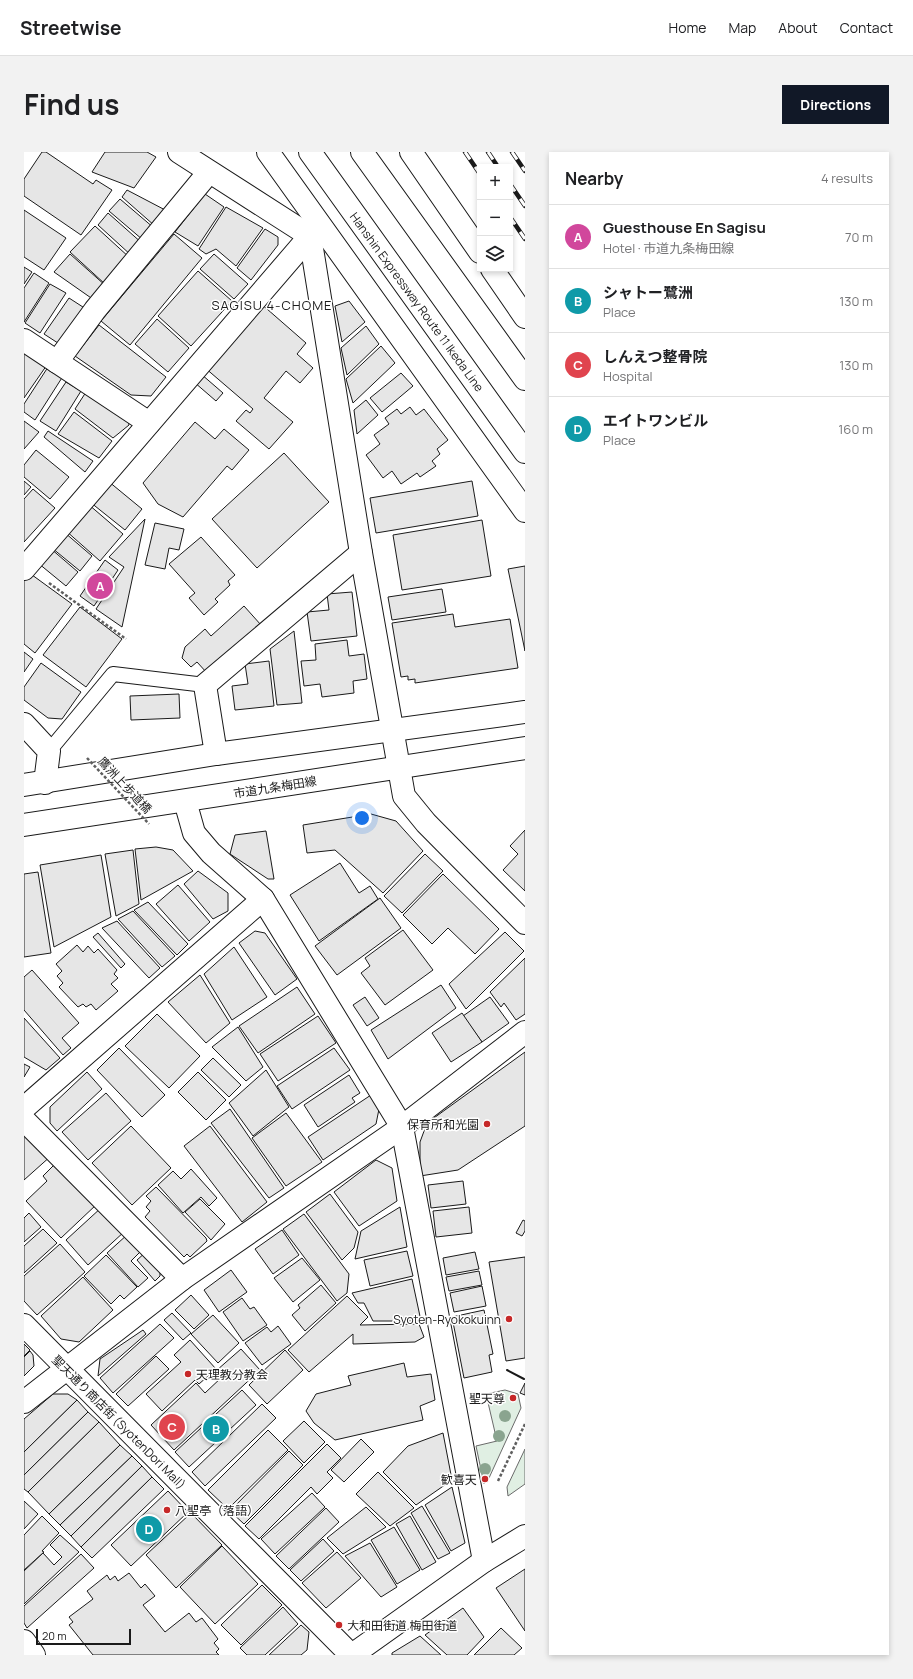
<!DOCTYPE html>
<meta charset="utf-8">
<style>
body{margin:0;font-family:Manrope,"Noto Sans JP",sans-serif;background:#f2f2f2;color:#202124}
.controls{position:absolute;right:12px;top:12px;display:grid;overflow:hidden;border-radius:0px;box-shadow:0 2px 6px #0003}
.controls button{width:36px;height:36px;display:grid;place-items:center;padding:0;border:0;border-bottom:1px solid #e0e0e0;background:#fff;color:#202124;font:20px sans-serif}
.scale{position:absolute;left:12px;bottom:10px;width:95px;box-sizing:border-box;padding-left:4px;border:2px solid #1a1a1a;border-top:0;font-size:11px;line-height:14px;white-space:nowrap;color:#1a1a1a;-webkit-text-stroke:3px #fff;paint-order:stroke}
.you{position:absolute;left:338px;top:666px;width:14px;height:14px;margin:-10px;border:3px solid #fff;border-radius:50%;background:#1a73e8;box-shadow:0 0 0 6px #1a73e833}
.badge{display:grid;place-items:center;width:26px;height:26px;border-radius:50%;background:#111827;color:#fff;font-size:13px;font-weight:700}
.pin{position:absolute;translate:-50% -50%;border:2px solid #fff;box-shadow:0 1px 4px #0006}
.list{margin:0;padding:0;list-style:none}
h2{display:flex;justify-content:space-between;align-items:center;height:52px;margin:0;padding:0 16px;font-size:17px}
h2 small{font-size:13px;font-weight:400;color:#757577}
.list li{display:grid;grid-template-columns:26px 1fr auto;gap:12px;align-items:center;box-sizing:border-box;height:64px;padding:0 16px;border-top:1px solid #e0e0e0}
.list b{display:block;font-size:15px;white-space:nowrap}
.list p{margin:0;font-size:13px;white-space:nowrap;color:#757577}
.list em{font-size:13px;font-style:normal;color:#757577}
.icon{flex:none;width:22px;height:22px;fill:none;stroke:currentColor;stroke-width:2;stroke-linecap:round;stroke-linejoin:round}
.map{position:relative;flex:none;width:501px;height:1503px;overflow:hidden;border-radius:0px}
header{display:flex;align-items:center;gap:24px;box-sizing:border-box;height:56px;padding:0 20px;background:#fff;border-bottom:1px solid #e0e0e0}
header strong{font-size:19px}
nav{display:flex;gap:22px;margin-inline-start:auto;font-size:14px}
.intro{display:flex;align-items:center;justify-content:space-between;box-sizing:border-box;height:96px;padding:0 24px}
h1{margin:0;font-size:28px}
.button{padding:10px 18px;border-radius:0px;background:#111827;color:#fff;font-size:14px;font-weight:700}
main{display:flex;gap:24px;padding:0 24px}
aside{flex:1;background:#fff;border-radius:0px;box-shadow:0 2px 6px #0003}
.map>svg:first-child{display:block}
.green{fill:#e0efe3;stroke:#6a6a6a}
.building{fill:#e6e6e6;stroke:#1a1a1a}
.lines{fill:none;stroke-linecap:round;stroke-linejoin:round}
.service-casing{stroke:#1a1a1a;stroke-width:16}
.minor-casing{stroke:#1a1a1a;stroke-width:24}
.tertiary-casing{stroke:#1a1a1a;stroke-width:24}
.primary-casing{stroke:#1a1a1a;stroke-width:24}
.motorway-casing{stroke:#1a1a1a;stroke-width:24}
.path{stroke:#5f5f5f;stroke-width:2.5;stroke-dasharray:3 2;stroke-linecap:butt}
.service{stroke:#fff;stroke-width:14}
.minor{stroke:#fff;stroke-width:22}
.tertiary{stroke:#fff;stroke-width:22}
.primary{stroke:#fff;stroke-width:22}
.motorway{stroke:#fff;stroke-width:22}
.rail-casing{stroke:#1a1a1a;stroke-width:4.5}
.rail{stroke:#fff;stroke-width:3;stroke-dasharray:9;stroke-linecap:butt}
.path-bridge{stroke:#5f5f5f;stroke-width:2.5;stroke-dasharray:3 2;stroke-linecap:butt}
.wall{stroke:#1a1a1a;stroke-width:2}
.tree{fill:#8aa48f}
.poi-dot{fill:#c62828;stroke:#fff;stroke-width:1.5}
.labels{text-anchor:middle;dominant-baseline:central;stroke-width:3;stroke-linejoin:round;paint-order:stroke}
.street-label{font-size:12px;fill:#1a1a1a;stroke:#fff}
.poi-label{font-size:12px;fill:#1a1a1a;stroke:#fff;text-anchor:end}
.neighbourhood-label{font-size:13px;letter-spacing:1px;fill:#1a1a1a;stroke:#fff}
</style>
<header>
<strong>Streetwise</strong>
<nav><a>Home</a><a>Map</a><a>About</a><a>Contact</a></nav>
</header>
<div class="intro"><h1>Find us</h1><a class="button">Directions</a></div>
<main>
<div class="map">
<svg width="501" height="1503" viewBox="0 0 501 1503">
<rect width="100%" height="100%" fill="#fff"/>
<g class="green">
<path d="M481,1238L494,1242L497,1256L465,1326L460,1332L452,1294L473,1289L462,1242Z"/>
<path d="M501,1297V1332L484,1344L483,1335Z"/>
</g>
<g class="building">
<path d="M18,0H22L69,32L72,28L88,38L57,83L0,44V27Z"/>
<path d="M81,0H123L132,5L110,36L68,20Z"/>
<path d="M103,38L145,60L131,74L98,45Z"/>
<path d="M181,42L200,55L174,94L151,80Z"/>
<path d="M96,47L130,76L119,88L85,59Z"/>
<path d="M202,55L239,76L212,114L192,97L182,102L175,97Z"/>
<path d="M0,58L42,86L20,118L0,105Z"/>
<path d="M84,61L119,92L108,104L74,73Z"/>
<path d="M71,74L106,106L81,132L46,100Z"/>
<path d="M241,77L254,85V93L227,128L213,116Z"/>
<path d="M150,82L178,106L106,193L77,169Z"/>
<path d="M46,102L82,134L70,148L30,120Z"/>
<path d="M190,102L224,132L210,147L176,117Z"/>
<path d="M0,115L8,120L0,132Z"/>
<path d="M174,119L208,149L167,194L134,164Z"/>
<path d="M10,121L25,131L0,170V136Z"/>
<path d="M26,132L42,141L16,181L1,171Z"/>
<path d="M45,146L62,157L37,193L20,182Z"/>
<path d="M325,149L341,170L318,190L311,154Z"/>
<path d="M235,150L282,191L273,202L289,216L276,231L262,219L240,246L269,270L245,297L212,269L222,258L226,261L229,257L180,215Z"/>
<path d="M133,167L165,196L144,220L111,192Z"/>
<path d="M75,173L142,225L127,244L107,243L51,204Z"/>
<path d="M342,174L355,192L323,223L317,196Z"/>
<path d="M0,193L25,210L0,246Z"/>
<path d="M357,194L371,211L329,251L322,227Z"/>
<path d="M26,212L41,221L11,268L0,260V252Z"/>
<path d="M377,221L389,234L358,260L346,246Z"/>
<path d="M177,222L199,241L192,249L170,230Z"/>
<path d="M42,230L57,239L32,279L16,269Z"/>
<path d="M64,237L103,262L105,273L89,286L51,257Z"/>
<path d="M342,248L354,263L333,282L330,258Z"/>
<path d="M386,255L392,263L400,257L424,288L413,297L416,302L408,309L412,314L396,325L393,321L377,332L368,319L359,326L342,303L356,292L350,283L365,272L361,266L373,257L377,262Z"/>
<path d="M50,260L88,289L75,306L34,282Z"/>
<path d="M0,269L15,280L0,297Z"/>
<path d="M171,270L191,287L200,277L225,298L208,318L203,314L159,365L134,352L119,331Z"/>
<path d="M24,279L69,309L61,320L20,285Z"/>
<path d="M12,298L45,325L26,347L0,325V313Z"/>
<path d="M260,301L305,350L233,416L188,367Z"/>
<path d="M0,329L7,335L0,343Z"/>
<path d="M84,329L118,357L101,378L66,350Z"/>
<path d="M448,329L454,364L352,381L346,346Z"/>
<path d="M9,337L31,356L0,390V347Z"/>
<path d="M64,352L99,382L76,409L41,378Z"/>
<path d="M121,367L98,475L72,457L100,415L85,405Z"/>
<path d="M458,368L467,424L378,438L369,383Z"/>
<path d="M131,371L160,377L155,398L145,396L141,417L121,413Z"/>
<path d="M40,380L68,404L56,419L28,396Z"/>
<path d="M177,385L211,423L204,429L206,433L191,447L194,450L180,463L165,446L171,441L145,412Z"/>
<path d="M26,396L54,420L42,434L14,411Z"/>
<path d="M81,408L94,418L70,454L56,444Z"/>
<path d="M501,414V499L484,417Z"/>
<path d="M4,420L48,452L11,501L0,492V425Z"/>
<path d="M418,437L422,460L368,468L364,445Z"/>
<path d="M328,440L333,484L287,489L283,460L305,458L303,442Z"/>
<path d="M220,454L237,473L183,521L173,510L167,515L158,506L161,495L181,477L187,484Z"/>
<path d="M56,455L98,487L62,535L19,503Z"/>
<path d="M429,462L431,475L486,467L494,516L391,531V527L384,528V524L377,525L368,471Z"/>
<path d="M270,479L278,551L253,553L246,497Z"/>
<path d="M323,488L325,504L340,502L343,527L329,529L330,541L298,545L296,532L280,534L277,509L292,508L291,492Z"/>
<path d="M0,500L9,507L0,520Z"/>
<path d="M245,509L250,554L211,558L208,534L224,532L221,512Z"/>
<path d="M17,511L57,540L38,567L24,566L0,548V535Z"/>
<path d="M155,542L156,566L107,568L106,544Z"/>
<path d="M347,662L372,669L399,699L359,741L311,698L283,701L279,673Z"/>
<path d="M501,678V739L479,718L494,702L486,694Z"/>
<path d="M242,679L250,727H244L206,702L211,683Z"/>
<path d="M132,695L149,698L169,719L117,748L111,697Z"/>
<path d="M109,698L115,752L92,764L81,702Z"/>
<path d="M401,702L419,719L378,761L360,744Z"/>
<path d="M77,703L87,765L30,795L16,713Z"/>
<path d="M316,711L335,741L346,734L354,747L295,789L266,743Z"/>
<path d="M174,719L204,741V759L189,767L160,732Z"/>
<path d="M14,720L27,801L0,805V722Z"/>
<path d="M419,722L475,777L451,802L424,776L408,792L379,763Z"/>
<path d="M154,733L186,770L165,789L132,752Z"/>
<path d="M356,746L377,776L313,823L291,794Z"/>
<path d="M124,750L164,792L153,803L110,758Z"/>
<path d="M109,759L151,804L138,815L94,767Z"/>
<path d="M93,769L136,816L125,826L78,776Z"/>
<path d="M379,778L409,818L361,853L337,821L346,814L341,806Z"/>
<path d="M231,779L241,781L273,827L251,843L215,791Z"/>
<path d="M481,780L500,799L442,857L425,832Z"/>
<path d="M74,781L101,812L97,816L69,785Z"/>
<path d="M53,793L59,800L64,794L70,801L74,797L93,818L90,822L94,826L87,832L94,839L72,858L67,852L62,855L59,852L54,855L35,835L39,831L33,824L38,819L32,812Z"/>
<path d="M210,795L243,845L208,868L180,822Z"/>
<path d="M501,806V862L492,868L480,851L477,855L466,840Z"/>
<path d="M8,818L55,871L38,886L47,896L39,903L0,858V825Z"/>
<path d="M176,823L206,871L182,891L144,850Z"/>
<path d="M417,833L432,856L364,907L347,878Z"/>
<path d="M273,835L291,862L234,901L215,874Z"/>
<path d="M341,845L355,866L343,874L329,853Z"/>
<path d="M466,845L485,871L458,890L439,864Z"/>
<path d="M438,861L458,890L427,910L408,881Z"/>
<path d="M133,862L176,904L145,936L101,894Z"/>
<path d="M294,864L312,891L254,929L236,902Z"/>
<path d="M0,866L36,906L22,918L0,905Z"/>
<path d="M214,875L239,915L222,929L188,895Z"/>
<path d="M95,896L141,943L118,965L73,918Z"/>
<path d="M310,896L326,918L268,957L253,934Z"/>
<path d="M501,900V974L434,1018L396,1024V990L403,971Z"/>
<path d="M189,906L217,933L205,945L177,918Z"/>
<path d="M0,912L6,915L0,925Z"/>
<path d="M242,918L265,955L229,984L205,951Z"/>
<path d="M63,920L78,937L33,979L26,971V955Z"/>
<path d="M174,920L202,948L182,968L154,940Z"/>
<path d="M325,923L336,941L328,946L331,950L294,975L280,953Z"/>
<path d="M82,941L107,969L64,1008L38,980Z"/>
<path d="M347,943L355,957L352,972L299,1008L284,985Z"/>
<path d="M206,957L260,1036L245,1046L187,971Z"/>
<path d="M262,961L298,1010L262,1034L228,986Z"/>
<path d="M107,974L147,1016L108,1053L68,1011Z"/>
<path d="M186,974L243,1050L218,1070L160,994Z"/>
<path d="M0,982L28,1003L0,1028Z"/>
<path d="M352,1008L368,1016L373,1049L335,1074L310,1040Z"/>
<path d="M33,1010L73,1052L37,1086L2,1049L23,1029L19,1024Z"/>
<path d="M167,1017L193,1046L185,1054L177,1045L159,1061L134,1033L149,1019L157,1027Z"/>
<path d="M439,1029L442,1052L407,1056L404,1033Z"/>
<path d="M132,1035L182,1086L183,1089L166,1105L163,1102L160,1105L121,1065L126,1059L122,1055L127,1049L122,1044Z"/>
<path d="M306,1042L334,1080L330,1096L318,1108L282,1060Z"/>
<path d="M176,1047L201,1072L187,1088L161,1060Z"/>
<path d="M78,1055L101,1079L64,1113L42,1088Z"/>
<path d="M376,1055L383,1095L331,1107L337,1079Z"/>
<path d="M445,1055L448,1081L412,1085L409,1059Z"/>
<path d="M5,1061L17,1075L0,1090V1066Z"/>
<path d="M280,1062L325,1122L323,1141L313,1149L259,1077Z"/>
<path d="M499,1068L501,1069V1079L498,1084L492,1081Z"/>
<path d="M19,1077L33,1091L0,1121V1094Z"/>
<path d="M258,1078L275,1103L249,1122L231,1097Z"/>
<path d="M104,1082L118,1098L107,1109L124,1126L114,1135L83,1101Z"/>
<path d="M36,1092L61,1120L13,1163L0,1149V1124Z"/>
<path d="M383,1099L389,1124L346,1134L340,1108Z"/>
<path d="M122,1100L136,1115V1124L131,1129L113,1108Z"/>
<path d="M451,1100L455,1117L422,1123L419,1106Z"/>
<path d="M82,1103L113,1135L100,1147L96,1143L87,1152L60,1124Z"/>
<path d="M501,1105V1206L482,1209L465,1110Z"/>
<path d="M278,1106L296,1128L269,1150L250,1126Z"/>
<path d="M207,1118L223,1140L195,1160L180,1138Z"/>
<path d="M455,1119L458,1133L425,1139L422,1125Z"/>
<path d="M59,1125L89,1158L55,1190L37,1187L17,1164Z"/>
<path d="M388,1127L397,1169H349L340,1151H334L328,1141Z"/>
<path d="M297,1133L312,1151L281,1179L268,1163L276,1156L274,1153Z"/>
<path d="M458,1134L462,1154L430,1160L426,1141Z"/>
<path d="M167,1143L185,1163L170,1177L151,1158Z"/>
<path d="M323,1144L344,1165L336,1173L395,1172L400,1185L391,1190L329,1192V1182L285,1220L264,1198Z"/>
<path d="M218,1146L226,1157L230,1155L243,1173L219,1189L199,1160Z"/>
<path d="M460,1158L469,1202L465,1203L468,1220L440,1226L428,1165Z"/>
<path d="M148,1161L167,1181L159,1188L140,1168Z"/>
<path d="M189,1163L215,1191L194,1211L167,1182Z"/>
<path d="M136,1172L150,1186L89,1241L76,1226Z"/>
<path d="M254,1174L267,1192L238,1213L221,1191L243,1175L247,1180Z"/>
<path d="M119,1178L122,1182L74,1224L76,1207Z"/>
<path d="M166,1188L192,1217L175,1232L171,1228L138,1259L122,1242L157,1210L150,1203Z"/>
<path d="M0,1192L6,1198L0,1204Z"/>
<path d="M217,1197L236,1218L150,1298L127,1273L172,1231L181,1241L199,1224L193,1218Z"/>
<path d="M261,1198L279,1218L243,1252L225,1233Z"/>
<path d="M6,1199L9,1203L10,1214L0,1224V1205Z"/>
<path d="M132,1204L145,1217L104,1254L92,1242Z"/>
<path d="M380,1211L383,1225L407,1222L411,1248L396,1254L399,1268L311,1288L290,1271L282,1259L292,1242L327,1233L324,1224Z"/>
<path d="M501,1231V1243L496,1241Z"/>
<path d="M218,1238L232,1253L165,1315L151,1300Z"/>
<path d="M29,1242H44L53,1248L0,1300V1267Z"/>
<path d="M53,1248L64,1260L0,1323V1300Z"/>
<path d="M238,1252L252,1266L181,1334L168,1320Z"/>
<path d="M64,1260L75,1270L4,1340L0,1337V1323Z"/>
<path d="M280,1269L301,1290L280,1311L259,1289Z"/>
<path d="M75,1270L96,1293L25,1362L4,1340Z"/>
<path d="M244,1278L264,1298L204,1357L184,1338Z"/>
<path d="M419,1281L428,1328L392,1353L359,1320L384,1294Z"/>
<path d="M337,1287L350,1300L320,1330L307,1318Z"/>
<path d="M303,1292L317,1306L303,1320L309,1326L293,1342L287,1335L235,1387L221,1374Z"/>
<path d="M96,1293L108,1304L36,1373L25,1362Z"/>
<path d="M265,1299L279,1313L220,1372L206,1359Z"/>
<path d="M108,1304L118,1314L47,1384L36,1373Z"/>
<path d="M118,1314L128,1325L57,1395L47,1384Z"/>
<path d="M354,1320L390,1356L366,1374L332,1342Z"/>
<path d="M128,1325L140,1337L68,1406L57,1395Z"/>
<path d="M428,1335L441,1391L427,1399L401,1353Z"/>
<path d="M144,1339L164,1360L107,1414L87,1393Z"/>
<path d="M288,1341L301,1355L251,1402L237,1387Z"/>
<path d="M0,1349L14,1362L0,1377Z"/>
<path d="M398,1354L426,1401L414,1407L387,1361Z"/>
<path d="M342,1355L362,1375L319,1402L303,1386Z"/>
<path d="M302,1356L315,1370L265,1417L252,1404Z"/>
<path d="M167,1361L198,1393L152,1436L122,1403Z"/>
<path d="M18,1364L35,1381L18,1399L20,1400L0,1418V1383Z"/>
<path d="M386,1364L412,1410L398,1418L372,1372Z"/>
<path d="M370,1375L396,1418L373,1432L347,1388Z"/>
<path d="M36,1383L55,1400L0,1452V1419L19,1401L30,1413L38,1405L26,1393Z"/>
<path d="M299,1387L310,1399L277,1429L266,1418Z"/>
<path d="M346,1391L373,1435L357,1445L321,1404Z"/>
<path d="M198,1394L234,1432L191,1472L156,1435Z"/>
<path d="M313,1400L337,1426L302,1456L278,1431Z"/>
<path d="M57,1402L70,1416L3,1476L0,1471V1454Z"/>
<path d="M501,1417V1479L472,1436Z"/>
<path d="M105,1421L117,1436L121,1432L131,1444L119,1453L141,1480L165,1461L172,1470L178,1466L194,1487L190,1491L195,1497L192,1500L195,1503H69L45,1473L49,1470L45,1465L69,1447L63,1439L83,1423L86,1428L91,1424L94,1429Z"/>
<path d="M238,1433L258,1453L217,1493L197,1473Z"/>
<path d="M259,1455L274,1472L241,1503H223L216,1496Z"/>
<path d="M439,1456L460,1485L443,1503H423L401,1483Z"/>
<path d="M277,1473L285,1480L283,1498L277,1503H245Z"/>
<path d="M477,1476L498,1496L490,1503H450Z"/>
<path d="M396,1484L417,1503H368V1501Z"/>
</g>
<g class="lines">
<defs>
<path id="service" d="M25,599L89,522L181,533"/>
<g id="minor">
<path d="M155,0L286,84L337,401L380,644L402,671L501,771"/>
<path d="M0,188L125,271"/>
<path d="M33,210L71,158L185,20"/>
<path d="M0,417L286,84L293,78"/>
<path d="M0,572L25,599L21,631"/>
<path d="M192,602L181,533L337,401"/>
<path d="M161,649L170,681L187,701L239,747L378,975L460,1409"/>
<path d="M0,956L239,747"/>
<path d="M0,968L158,1127"/>
<path d="M0,1173L327,1503"/>
<path d="M0,1250L158,1127L378,975L501,880"/>
<path d="M0,1489L10,1503"/>
<path d="M328,1503L460,1409L501,1384"/>
</g>
<path id="tertiary" d="M244,0L501,359"/>
<g id="primary">
<path d="M0,633L192,602L501,560"/>
<path d="M0,673L501,596"/>
</g>
<g id="motorway">
<path d="M286,0L501,300"/>
<path d="M338,0L501,227"/>
<path d="M387,0L456,100"/>
<path d="M468,117L501,165"/>
</g>
</defs>
<use href="#service" class="service-casing"/>
<use href="#minor" class="minor-casing"/>
<use href="#tertiary" class="tertiary-casing"/>
<use href="#primary" class="primary-casing"/>
<use href="#motorway" class="motorway-casing"/>
<g class="path">
<path d="M25,431L102,487"/>
<path d="M474,1329L501,1272"/>
</g>
<use href="#service" class="service"/>
<use href="#minor" class="minor"/>
<use href="#tertiary" class="tertiary"/>
<use href="#primary" class="primary"/>
<use href="#motorway" class="motorway"/>
<defs>
<g id="rail">
<path d="M441,0L456,22"/>
<path d="M464,0L474,15"/>
<path d="M488,0L501,19"/>
<path d="M486,32L501,54"/>
<path d="M486,65L501,87"/>
</g>
</defs>
<use href="#rail" class="rail-casing"/>
<use href="#rail" class="rail"/>
<path class="path-bridge" d="M63,606L125,672"/>
<path class="wall" d="M483,1218L500,1227"/>
</g>
<g class="tree">
<circle cx="481" cy="1264" r="6"/>
<circle cx="475" cy="1284" r="6"/>
<circle cx="461" cy="1317" r="6"/>
</g>
<g class="poi-dot">
<circle cx="463" cy="972" r="4"/>
<circle cx="485" cy="1167" r="4"/>
<circle cx="164" cy="1222" r="4"/>
<circle cx="489" cy="1246" r="4"/>
<circle cx="461" cy="1327" r="4"/>
<circle cx="143" cy="1358" r="4"/>
<circle cx="315" cy="1473" r="4"/>
</g>
<g class="labels">
<g class="street-label">
<text transform="translate(393 150) rotate(54)">Hanshin Expressway Route 11 Ikeda Line</text>
<text transform="translate(101 633) rotate(47)">鷹洲上歩道橋</text>
<text transform="translate(251 635) rotate(-9)">市道九条梅田線</text>
<text transform="translate(95 1270) rotate(45)">聖天通り商店街 (SyotenDori Mall)</text>
</g>
<g class="poi-label">
<text x="455" y="972">保育所和光園</text>
<text x="477" y="1167">Syoten-Ryokokuinn</text>
<text x="172" y="1222" text-anchor="start">天理教分教会</text>
<text x="481" y="1246">聖天尊</text>
<text x="453" y="1327">歓喜天</text>
<text x="151" y="1358" text-anchor="start">八聖亭（落語）</text>
<text x="323" y="1473" text-anchor="start">大和田街道 梅田街道</text>
</g>
<g class="neighbourhood-label">
<text x="248" y="153">SAGISU 4-CHOME</text>
</g>
</g>
</svg>
<div class="controls">
<button>+</button>
<button>−</button>
<button><svg class="icon" aria-label="layers" viewBox="0 0 24 24"><path d="M12 4l9 5-9 5-9-5zM3 14l9 5 9-5"/></svg></button>
</div>
<div class="scale">20 m</div>
<div class="you"></div>
<div class="pin badge" style="left:76px;top:434px;background:#d1479c">A</div>
<div class="pin badge" style="left:192px;top:1277px;background:#0f9aa8">B</div>
<div class="pin badge" style="left:148px;top:1275px;background:#e0444e">C</div>
<div class="pin badge" style="left:125px;top:1377px;background:#0f9aa8">D</div>
</div>
<aside>
<h2>Nearby<small>4 results</small></h2>
<ul class="list">
<li><span class="badge" style="background:#d1479c">A</span><div><b>Guesthouse En Sagisu</b><p>Hotel · 市道九条梅田線</p></div><em>70 m</em></li>
<li><span class="badge" style="background:#0f9aa8">B</span><div><b>シャトー鷺洲</b><p>Place</p></div><em>130 m</em></li>
<li><span class="badge" style="background:#e0444e">C</span><div><b>しんえつ整骨院</b><p>Hospital</p></div><em>130 m</em></li>
<li><span class="badge" style="background:#0f9aa8">D</span><div><b>エイトワンビル</b><p>Place</p></div><em>160 m</em></li>
</ul>
</aside>
</main>
